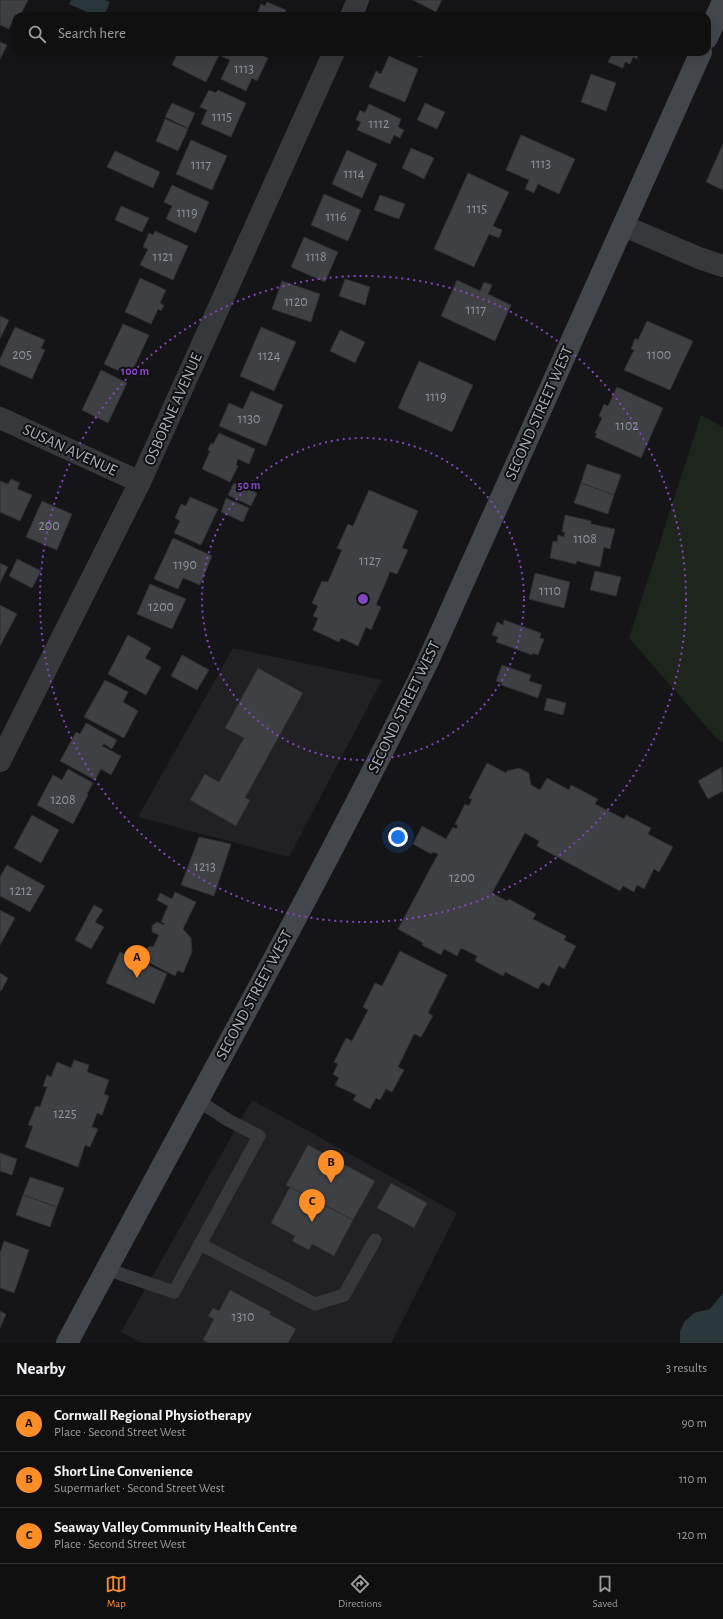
<!DOCTYPE html>
<meta charset="utf-8">
<style>
body{margin:0;font-family:"Alegreya Sans",sans-serif;background:#19191a;color:#f1f3f6}
.you{position:absolute;left:398px;top:837px;width:14px;height:14px;margin:-10px;border:3px solid #fff;border-radius:50%;background:#1a73e8;box-shadow:0 0 0 6px #1a73e833}
.badge{display:grid;place-items:center;width:26px;height:26px;border-radius:50%;background:#fd8d27;color:#111;font-size:13px;font-weight:700}
.pin{position:absolute;translate:-50% -33px;filter:drop-shadow(0 1px 2px #0008)}
.pin::after{content:'';position:absolute;top:21px;width:14px;height:12px;background:inherit;clip-path:polygon(0 0,100% 0,50% 100%)}
.list{margin:0;padding:0;list-style:none}
h2{display:flex;justify-content:space-between;align-items:center;height:52px;margin:0;padding:0 16px;font-size:17px}
h2 small{font-size:13px;font-weight:400;color:#9c9d9f}
.list li{display:grid;grid-template-columns:26px 1fr auto;gap:12px;align-items:center;box-sizing:border-box;height:56px;padding:0 16px;border-top:1px solid #303031}
.list b{display:block;font-size:15px;white-space:nowrap}
.list p{margin:0;font-size:13px;white-space:nowrap;color:#9c9d9f}
.list em{font-size:13px;font-style:normal;color:#9c9d9f}
.icon{flex:none;width:22px;height:22px;fill:none;stroke:currentColor;stroke-width:2;stroke-linecap:round;stroke-linejoin:round}
.map{position:relative;flex:none;width:723px;height:1343px;overflow:hidden}
.search{position:absolute;background:#101011;box-shadow:0 4px 16px #0002;left:12px;right:12px;top:12px;height:44px;display:flex;align-items:center;gap:10px;box-sizing:border-box;padding:0 14px;border-radius:12px;color:#9c9d9f;font-size:15px}
.sheet{height:220px;background:#101011}
nav{display:flex;justify-content:space-around;align-items:center;box-sizing:border-box;height:56px;border-top:1px solid #303031;background:#101011;font-size:11px;color:#9c9d9f}
nav a{display:grid;justify-items:center;gap:2px}
nav .on{color:#fd8d27}
.map>svg:first-child{display:block}
.built{fill:#212124}
.green{fill:#1d251d}
.water{fill:#2a373b}
.building{fill:#3f4044;stroke:#2f2f33}
.lines{fill:none;stroke-linecap:round;stroke-linejoin:round}
.service{stroke:#36383c;stroke-width:13}
.minor{stroke:#36383c;stroke-width:22}
.secondary{stroke:#43474c;stroke-width:22}
.ring{fill:none;stroke:#8446be;stroke-width:2;stroke-dasharray:2 4}
.labels{text-anchor:middle;dominant-baseline:central;stroke-width:4;stroke-linejoin:round;paint-order:stroke}
.number-label{font-size:14px;fill:#8c939b}
.street-label{font-size:16px;fill:#a6afb8;stroke:#101012}
.centre{fill:#8446be;stroke:#101012;stroke-width:2}
.ring-label{font-size:12px;text-anchor:middle;font-weight:bold;fill:#8446be;stroke:#101012;stroke-width:4;stroke-linejoin:round;paint-order:stroke}
</style>
<div class="map">
<svg width="723" height="1343" viewBox="0 0 723 1343">
<rect width="100%" height="100%" fill="#151517"/>
<g class="built">
<path d="M233,648L382,680L289,857L138,817Z"/>
<path d="M252,1100L457,1213L391,1343H142L121,1332Z"/>
</g>
<path class="green" d="M701,415L723,427V742L717,739L629,638Z"/>
<g class="water">
<path d="M71,0H105L110,2L104,16H96L69,4Z"/>
<path d="M723,1293V1343H680V1331L685,1321L694,1313L710,1309Z"/>
</g>
<g class="building">
<path d="M0,0H28L20,16L15,15L9,29L0,25Z"/>
<path d="M413,0H442L436,12Z"/>
<path d="M267,2L286,10L283,16H261L257,14L261,4L265,6Z"/>
<path d="M0,42L7,45L0,59Z"/>
<path d="M178,52H184L189,54L190,52H214L219,55L206,82L172,65Z"/>
<path d="M223,52H255L268,58L257,81L252,78L246,91L221,79L230,60L221,56Z"/>
<path d="M409,52H424L421,57Z"/>
<path d="M613,52H639L637,59L633,57L630,64L625,62L623,68L608,62Z"/>
<path d="M389,56L418,69L405,102L369,87L376,71L381,74Z"/>
<path d="M591,74L616,83L606,111L581,102Z"/>
<path d="M209,90L216,93L218,90L246,103L231,137L201,124L207,110L200,107Z"/>
<path d="M172,103L195,113L188,128L165,117Z"/>
<path d="M425,103L445,112L437,129L417,120Z"/>
<path d="M369,104L401,119L398,127L404,130L400,138L394,135L390,144L357,130L361,122L356,120L360,110L365,113Z"/>
<path d="M165,119L188,129L178,151L156,141Z"/>
<path d="M521,135L575,159L559,194L538,184L534,193L525,189L529,180L506,170Z"/>
<path d="M191,140L227,156L212,190L176,174Z"/>
<path d="M723,144V190L706,182Z"/>
<path d="M411,148L434,158L424,179L402,168Z"/>
<path d="M347,150L377,164L362,198L332,184Z"/>
<path d="M115,151L160,172L153,188L107,167Z"/>
<path d="M468,173L509,192L493,226L502,230L499,238L489,234L474,267L434,249Z"/>
<path d="M172,185L209,202L196,233L166,219L172,206L164,202Z"/>
<path d="M324,194L361,210L348,241L311,225Z"/>
<path d="M380,195L405,204L399,219L374,210Z"/>
<path d="M121,206L149,218L142,232L115,220Z"/>
<path d="M155,231L188,246L173,280L140,265L148,249L143,247L149,233L153,235Z"/>
<path d="M304,237L338,252L325,282L291,267Z"/>
<path d="M140,278L166,290L160,303L164,305L161,311L158,309L151,324L125,312Z"/>
<path d="M345,279L370,287L365,305L339,296Z"/>
<path d="M457,280L480,291L484,282L492,285L488,294L511,305L495,341L441,316Z"/>
<path d="M282,281L320,294L311,322L272,309Z"/>
<path d="M0,316L9,320L0,339Z"/>
<path d="M647,321L693,341L670,390L624,370L634,350L631,349L635,338L638,340Z"/>
<path d="M123,324L149,335L130,376L104,364Z"/>
<path d="M15,327L45,340L41,348L45,350L32,379L0,365V359Z"/>
<path d="M261,327L296,342L274,391L240,376Z"/>
<path d="M340,330L365,342L355,363L330,351Z"/>
<path d="M419,361L473,385L452,432L398,408Z"/>
<path d="M101,370L127,383L108,423L82,410Z"/>
<path d="M617,387L663,408L641,458L595,437L597,434L595,433L602,418L599,416L604,404L608,406Z"/>
<path d="M251,391L283,405L266,446L219,426L229,403L243,409Z"/>
<path d="M219,433L255,449L249,464L238,459L236,465L238,466L230,482L202,469L210,451L208,450L211,443L213,444Z"/>
<path d="M587,464L621,475L614,495L581,483Z"/>
<path d="M11,479L20,483L17,489L32,495L20,521L0,512V481L8,484Z"/>
<path d="M234,483L257,493L251,506L228,495Z"/>
<path d="M581,483L614,495L608,514L574,503Z"/>
<path d="M369,490L418,511L402,548L408,550L397,574L390,572L376,605L381,607L371,630L366,627L358,646L341,638L339,642L313,630L318,618L313,616L318,606L312,603L322,581L328,582L342,550L337,548L348,524L353,526Z"/>
<path d="M190,497L218,509L201,545L174,533L180,521L175,518L181,504L186,506Z"/>
<path d="M226,498L249,508L243,522L221,512Z"/>
<path d="M42,501L72,514L57,550L26,537Z"/>
<path d="M565,515L591,521V524L615,529L610,549L604,547L600,567L577,561L576,564L550,558L553,541L557,542L558,535L564,537L565,532H562Z"/>
<path d="M173,538L212,556L200,585L183,578L178,589L154,579Z"/>
<path d="M17,559L41,571L32,588L9,576Z"/>
<path d="M0,563L8,567L0,583Z"/>
<path d="M595,571L621,577L616,596L590,590Z"/>
<path d="M535,573L570,582L564,608L529,599Z"/>
<path d="M150,584L186,599L172,629L137,614Z"/>
<path d="M0,605L17,614L0,646Z"/>
<path d="M504,620L541,633L540,638L544,639L538,655L533,653L532,655L496,642L498,637L492,635L497,622L503,625Z"/>
<path d="M128,635L151,648L145,658L161,667L146,695L108,674Z"/>
<path d="M182,655L209,670L197,690L171,676Z"/>
<path d="M502,665L531,675L529,681L542,685L538,698L501,685L502,683L496,681Z"/>
<path d="M258,668L303,693L245,798L250,800L236,826L190,800L205,774L219,782L244,738L225,728Z"/>
<path d="M105,680L128,692L123,702L138,711L124,738L84,717Z"/>
<path d="M547,698L566,703L563,715L544,710Z"/>
<path d="M86,723L117,740L112,749L104,744L102,746L121,756L111,775L101,769L95,780L60,761L76,732L80,734Z"/>
<path d="M487,763L506,773L507,771L519,768L529,773L531,785L540,790L547,778L569,790L571,785L598,799L595,804L624,819L626,815L651,828L648,834L673,847L659,872L654,869L644,889L637,885L634,892L623,886L620,891L537,846L539,841L525,833L492,893L507,901L509,899L536,914L533,919L566,936L564,940L576,946L564,969L559,966L549,986L542,982L538,989L505,972L503,976L475,961L477,956L461,948L457,956L444,949L441,955L422,945L423,943L398,929L438,854L433,852L431,854L413,844L422,826L446,839L453,827L456,829L458,826L455,824L465,804L469,806L472,799L469,798Z"/>
<path d="M722,767L723,791L708,799L698,781Z"/>
<path d="M68,769L93,783L87,794L88,795L73,824L37,805L53,775L62,780Z"/>
<path d="M32,815L59,830L41,863L14,848Z"/>
<path d="M199,837L231,844L214,896L181,885Z"/>
<path d="M7,865L45,886L30,912L0,896V877Z"/>
<path d="M175,892L196,902L183,929L191,938L192,952L183,973L178,970L175,976L142,959L149,946L153,947L159,935L152,932V926L157,922L164,925V923L161,922L168,906L157,900L160,893L172,899Z"/>
<path d="M94,905L103,910L95,922L104,927L91,949L75,940Z"/>
<path d="M0,910L15,918L0,945Z"/>
<path d="M400,951L447,975L428,1013L433,1016L421,1037L414,1034L398,1067L404,1070L392,1092L386,1089L380,1100L376,1098L370,1109L353,1100L356,1095L335,1085L339,1078L333,1074L338,1064L334,1062L346,1038L352,1041L368,1010L363,1007L375,983L382,986Z"/>
<path d="M120,952L167,974L154,1004L106,983Z"/>
<path d="M0,973L8,978L1,991L0,990Z"/>
<path d="M74,1060L89,1065L87,1072L109,1080L104,1094L109,1096L102,1115L97,1113L92,1127L98,1129L90,1147L85,1145L78,1167L25,1147L33,1126L28,1125L36,1106L40,1107L47,1087L43,1086L47,1075L51,1077L57,1062L71,1068Z"/>
<path d="M308,1145L375,1181L353,1220L286,1185Z"/>
<path d="M0,1153L17,1159L12,1175L0,1171Z"/>
<path d="M30,1177L64,1188L57,1207L23,1195Z"/>
<path d="M391,1183L427,1203L414,1228L377,1208Z"/>
<path d="M290,1187L353,1220L334,1256L312,1244L309,1250L292,1241L295,1236L271,1223Z"/>
<path d="M23,1195L57,1207L50,1227L16,1215Z"/>
<path d="M4,1241L29,1250L14,1293L0,1288V1253Z"/>
<path d="M230,1290L271,1312L269,1314L296,1329L288,1343H209L203,1340L214,1319L208,1316L213,1308L219,1311Z"/>
<path d="M0,1311L6,1314L0,1328Z"/>
</g>
<g class="lines">
<g class="service">
<path d="M200,1244L315,1304L344,1295L375,1240"/>
<path d="M106,1269L174,1292L259,1136L228,1120L197,1100"/>
</g>
<g class="minor">
<path d="M351,16L358,0"/>
<path d="M624,226L699,258L723,266"/>
<path d="M0,418L140,482"/>
<path d="M0,761L140,482L334,52"/>
</g>
<g class="secondary">
<path d="M707,38L723,1"/>
<path d="M67,1343C188,1116 314,892 428,661L701,52"/>
</g>
</g>
<g class="ring">
<circle cx="363" cy="599" r="161"/>
<circle cx="363" cy="599" r="323"/>
</g>
<g class="labels">
<g class="number-label">
<text x="244" y="69">1113</text>
<text x="222" y="117">1115</text>
<text x="379" y="124">1112</text>
<text x="541" y="164">1113</text>
<text x="201" y="165">1117</text>
<text x="354" y="174">1114</text>
<text x="477" y="209">1115</text>
<text x="187" y="213">1119</text>
<text x="336" y="217">1116</text>
<text x="163" y="257">1121</text>
<text x="316" y="257">1118</text>
<text x="296" y="302">1120</text>
<text x="476" y="310">1117</text>
<text x="22" y="355">205</text>
<text x="659" y="355">1100</text>
<text x="269" y="356">1124</text>
<text x="436" y="397">1119</text>
<text x="249" y="419">1130</text>
<text x="627" y="426">1102</text>
<text x="49" y="526">200</text>
<text x="585" y="539">1108</text>
<text x="370" y="561">1127</text>
<text x="185" y="565">1190</text>
<text x="550" y="591">1110</text>
<text x="161" y="607">1200</text>
<text x="63" y="800">1208</text>
<text x="205" y="867">1213</text>
<text x="462" y="878">1200</text>
<text x="21" y="891">1212</text>
<text x="65" y="1114">1225</text>
<text x="243" y="1317">1310</text>
</g>
<g class="street-label">
<text transform="translate(173 409) rotate(-66)">OSBORNE AVENUE</text>
<text transform="translate(539 413) rotate(-66)">SECOND STREET WEST</text>
<text transform="translate(70 450) rotate(25)">SUSAN AVENUE</text>
<text transform="translate(404 707) rotate(-64)">SECOND STREET WEST</text>
<text transform="translate(254 995) rotate(-62)">SECOND STREET WEST</text>
</g>
</g>
<circle cx="363" cy="599" r="6" class="centre"/>
<g class="ring-label">
<text x="135" y="375">100 m</text>
<text x="249" y="489">50 m</text>
</g>
</svg>
<div class="you"></div>
<div class="pin badge" style="left:137px;top:978px">A</div>
<div class="pin badge" style="left:331px;top:1183px">B</div>
<div class="pin badge" style="left:312px;top:1222px">C</div>
<div class="search"><svg class="icon" aria-label="search" viewBox="0 0 24 24"><circle cx="10" cy="10" r="6"/><path d="M15 15l6 6"/></svg>Search here</div>
</div>
<section class="sheet">
<h2>Nearby<small>3 results</small></h2>
<ul class="list">
<li><span class="badge">A</span><div><b>Cornwall Regional Physiotherapy</b><p>Place · Second Street West</p></div><em>90 m</em></li>
<li><span class="badge">B</span><div><b>Short Line Convenience</b><p>Supermarket · Second Street West</p></div><em>110 m</em></li>
<li><span class="badge">C</span><div><b>Seaway Valley Community Health Centre</b><p>Place · Second Street West</p></div><em>120 m</em></li>
</ul>
</section>
<nav>
<a class="on"><svg class="icon" aria-label="map" viewBox="0 0 24 24"><path d="M3 6l6-2 6 2 6-2v14l-6 2-6-2-6 2zM9 4v14M15 6v14"/></svg>Map</a>
<a><svg class="icon" aria-label="directions" viewBox="0 0 24 24"><path d="M12 3l9 9-9 9-9-9zM9 14v-3h6M13 9l2 2-2 2"/></svg>Directions</a>
<a><svg class="icon" aria-label="saved" viewBox="0 0 24 24"><path d="M7 4h10v16l-5-4-5 4z"/></svg>Saved</a>
</nav>
